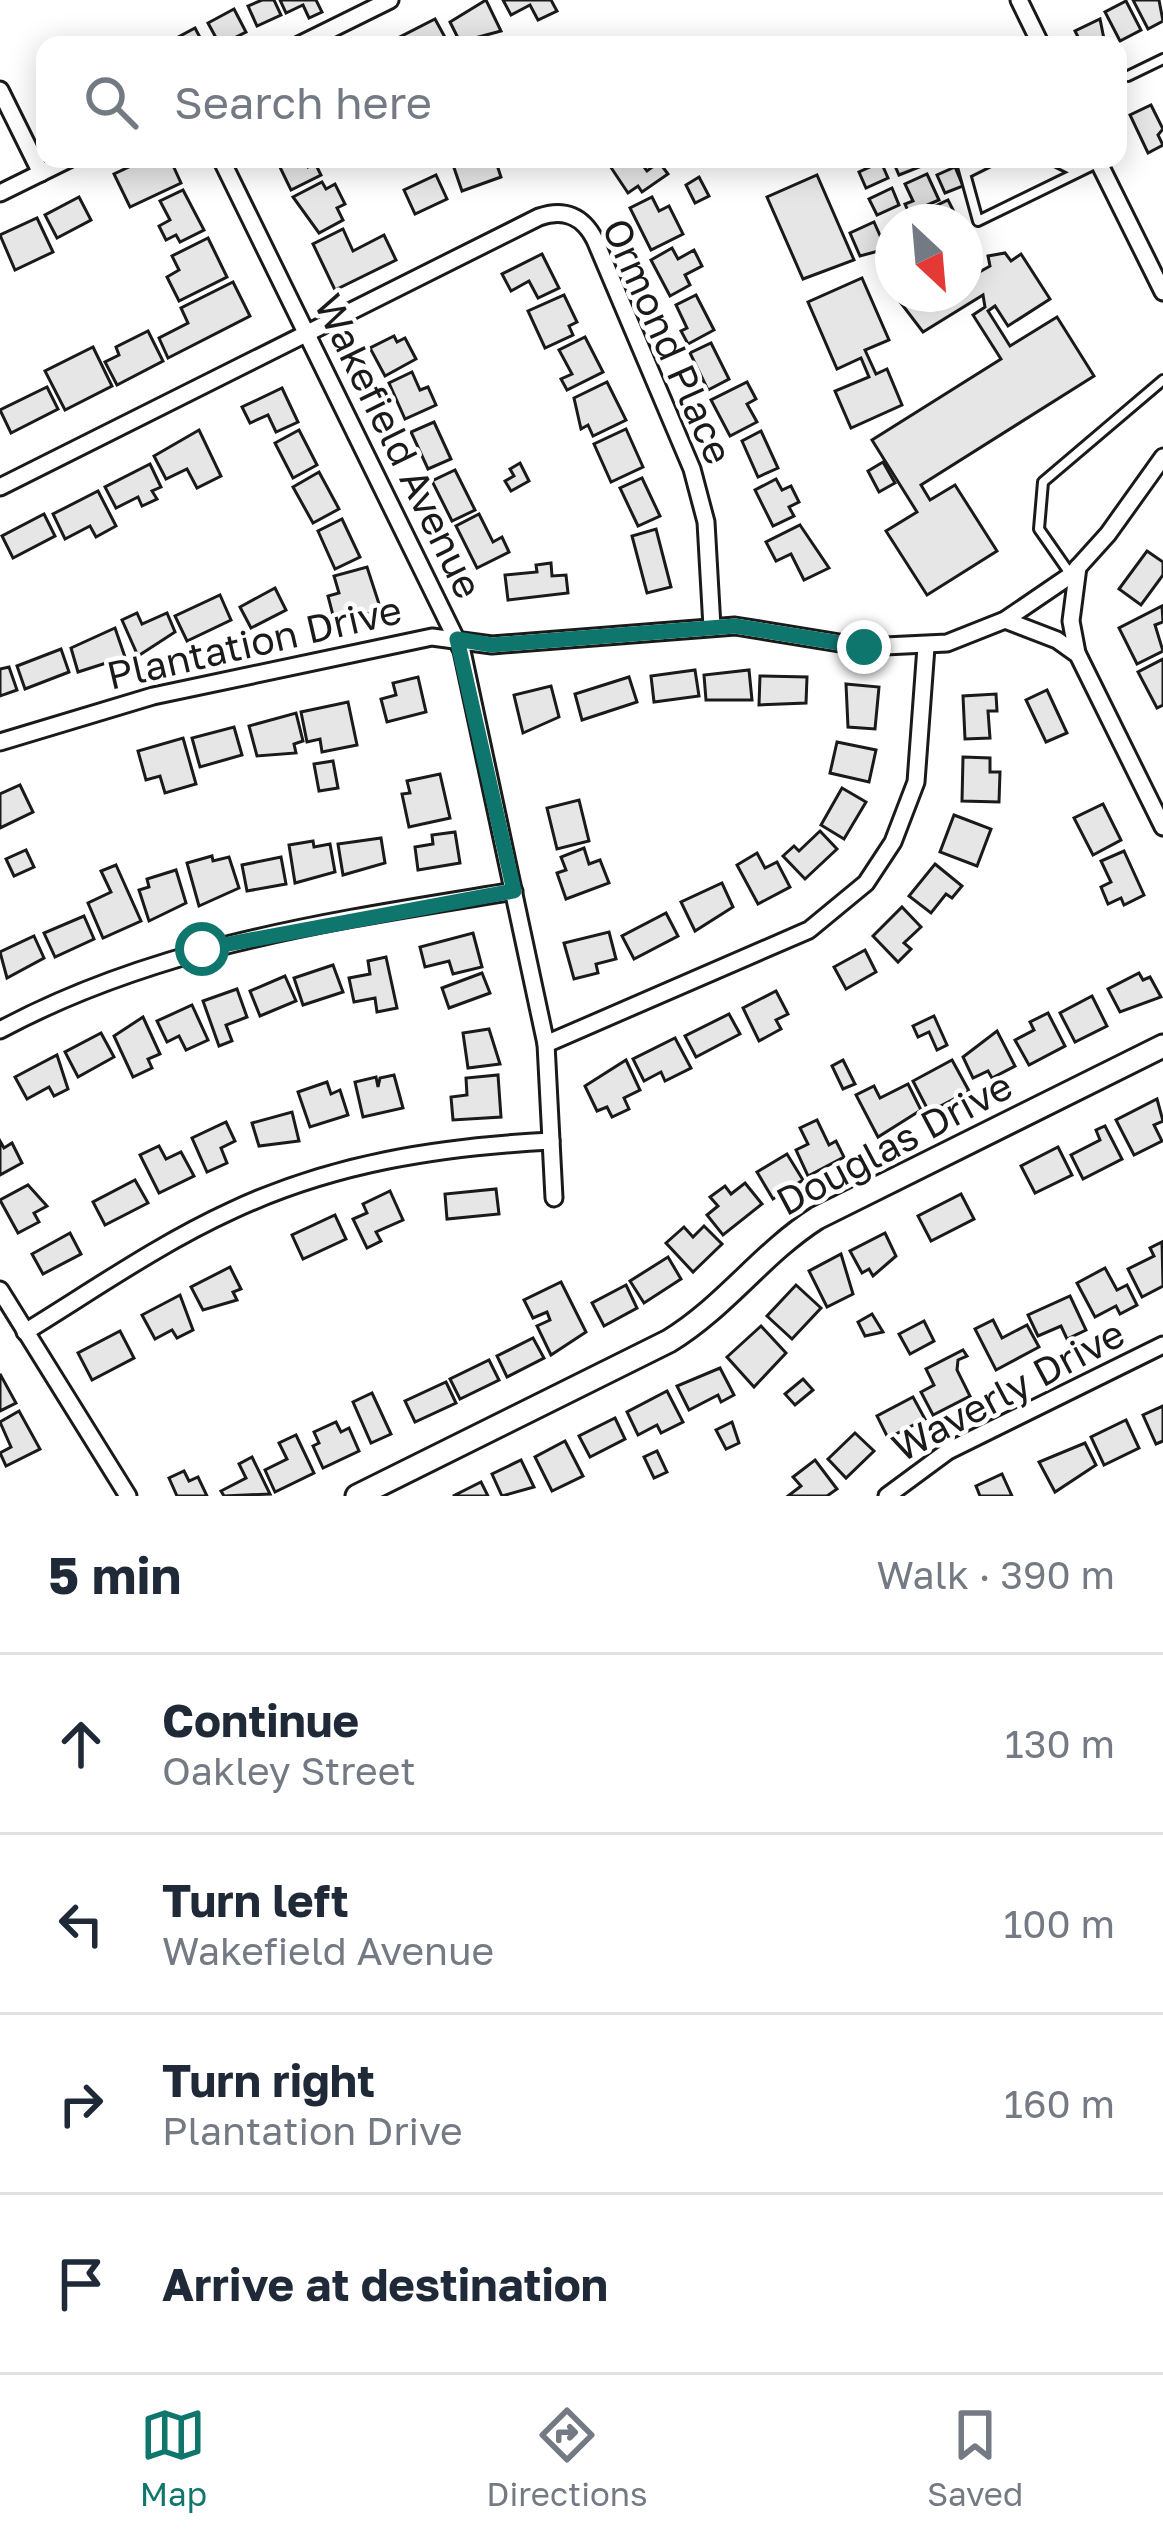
<!DOCTYPE html>
<meta charset="utf-8">
<style>
body{margin:0;font-family:"Golos Text",sans-serif;background:#f6f6f7;color:#1f2937}
.compass{position:absolute;left:875px;top:204px;width:108px;height:108px;border-radius:50%;background:#fff;box-shadow:0 6px 30px #0003;rotate:154deg}
.stop{position:absolute;width:36px;height:36px;margin:-27px;border:9px solid #0f766e;border-radius:50%;background:#fff}
.stop.end{background:#0f766e;border-color:#fff;box-shadow:0 3px 12px #0008}
.list{margin:0;padding:0;list-style:none}
h2{display:flex;justify-content:space-between;align-items:center;height:156px;margin:0;padding:0 48px;font-size:51px}
h2 small{font-size:39px;font-weight:400;color:#747a83}
.list li{display:grid;grid-template-columns:78px 1fr auto;gap:36px;align-items:center;box-sizing:border-box;height:180px;padding:0 48px;border-top:3px solid #e0e1e3}
.list b{display:block;font-size:45px;white-space:nowrap}
.list p{margin:0;font-size:39px;white-space:nowrap;color:#747a83}
.list em{font-size:39px;font-style:normal;color:#747a83}
.icon{flex:none;width:66px;height:66px;fill:none;stroke:currentColor;stroke-width:2;stroke-linecap:round;stroke-linejoin:round}
.map{position:relative;flex:none;width:1163px;height:1496px;overflow:hidden}
.search{position:absolute;background:#fff;box-shadow:0 6px 30px #0003;left:36px;right:36px;top:36px;height:132px;display:flex;align-items:center;gap:30px;box-sizing:border-box;padding:0 42px;border-radius:24px;color:#747a83;font-size:45px}
.sheet{height:876px;background:#fff}
nav{display:flex;justify-content:space-around;align-items:center;box-sizing:border-box;height:168px;border-top:3px solid #e0e1e3;background:#fff;font-size:33px;color:#747a83}
nav a{display:grid;justify-items:center;gap:6px}
nav .on{color:#0f766e}
.map>svg:first-child{display:block}
.building{fill:#e6e6e6;stroke:#1a1a1a;stroke-width:3}
.lines{fill:none;stroke-linecap:round;stroke-linejoin:round}
.lane-casing{stroke:#1a1a1a;stroke-width:14}
.street-casing{stroke:#1a1a1a;stroke-width:21}
.secondary-casing{stroke:#1a1a1a;stroke-width:27}
.lane{stroke:#fff;stroke-width:8}
.street{stroke:#fff;stroke-width:15}
.secondary{stroke:#fff;stroke-width:21}
.route{stroke:#0f766e;stroke-width:15}
.labels{text-anchor:middle;dominant-baseline:central;stroke-width:9;stroke-linejoin:round;paint-order:stroke}
.street-label{font-size:39px;fill:#1a1a1a;stroke:#fff}
</style>
<div class="map">
<svg width="1163" height="1496" viewBox="0 0 1163 1496">
<rect width="100%" height="100%" fill="#fff"/>
<g class="building">
<path d="M262,0H274L281,15L257,26L248,6Z"/>
<path d="M280,0H316L322,12L309,18L303,5L286,13Z"/>
<path d="M486,0L501,31L460,42L450,22Z"/>
<path d="M503,0H551L557,11L538,20L530,5L511,15Z"/>
<path d="M1133,0H1159L1163,21L1148,29Z"/>
<path d="M1126,1L1141,30L1120,41L1105,12Z"/>
<path d="M234,9L246,32L220,45L208,23Z"/>
<path d="M435,19L447,41L399,45L396,39Z"/>
<path d="M1100,19L1105,44L1082,45L1075,31Z"/>
<path d="M195,28L204,45H173L171,41Z"/>
<path d="M1151,105L1163,129L1158,135L1163,145L1148,153L1130,115Z"/>
<path d="M146,159H170L181,183L130,207L114,174Z"/>
<path d="M276,159H304L308,167L315,163L321,175L291,190Z"/>
<path d="M451,159H495L501,177L462,191Z"/>
<path d="M638,159L647,171L659,162L668,174L642,192L638,186L628,193L606,160Z"/>
<path d="M892,159H919L922,166L899,175Z"/>
<path d="M881,162L888,178L866,188L859,172Z"/>
<path d="M955,167L963,186L945,193L937,175Z"/>
<path d="M927,174L939,200L909,213L905,204L913,201L905,184Z"/>
<path d="M436,175L447,199L415,214L404,190Z"/>
<path d="M817,175L854,260L803,279L767,197Z"/>
<path d="M699,177L709,196L695,203L686,185Z"/>
<path d="M322,182L326,189L335,184L345,204L337,208L343,220L319,233L293,197Z"/>
<path d="M892,188L899,205L877,215L869,199Z"/>
<path d="M183,190L204,230L180,242L176,235L166,240L159,226L170,220L160,201Z"/>
<path d="M79,197L91,220L57,238L45,215Z"/>
<path d="M652,197L659,211L669,206L683,234L651,250L630,208Z"/>
<path d="M948,200L959,222H933L927,210Z"/>
<path d="M37,218L53,252L15,270L0,235Z"/>
<path d="M874,222L886,249L860,256L850,233Z"/>
<path d="M343,229L353,251L384,235L396,260L335,290L313,244Z"/>
<path d="M208,238L227,277L179,301L167,277L179,270L172,256Z"/>
<path d="M672,248L678,259L694,250L702,266L685,275L690,285L670,296L651,260Z"/>
<path d="M1005,253L1011,261L1021,254L1050,299L1008,326L995,306L988,311L1010,346L1057,317L1094,376L921,485L930,500L955,485L997,551L927,595L886,531L917,512L872,440L1001,359L973,315L985,307L983,295L923,332L894,294H965V263L976,274L990,266L988,256Z"/>
<path d="M542,254L559,288L538,298L529,281L511,291L502,274Z"/>
<path d="M862,278L889,340L865,350L876,374L887,369L902,405L851,428L835,391L869,377L861,358L837,369L808,302Z"/>
<path d="M233,282L250,316L168,358L159,338L188,323L181,308Z"/>
<path d="M564,295L577,322L569,326L573,335L545,348L528,311Z"/>
<path d="M696,295L714,330L688,344L681,331L687,328L676,305Z"/>
<path d="M148,331L163,361L117,385L105,362L119,355L116,347Z"/>
<path d="M394,336L397,342L405,338L416,359L385,376L370,348Z"/>
<path d="M585,337L603,372L567,390L561,379L572,374L559,350Z"/>
<path d="M711,343L729,379L708,390L690,353Z"/>
<path d="M93,347L112,386L65,410L45,371Z"/>
<path d="M412,372L420,390L428,387L436,405L405,419L389,383Z"/>
<path d="M607,382L626,420L593,436L588,425L581,429L574,398Z"/>
<path d="M747,382L756,399L747,404L757,422L730,436L711,400Z"/>
<path d="M47,387L58,409L11,433L0,410Z"/>
<path d="M282,388L298,422L276,432L268,415L250,423L242,407Z"/>
<path d="M434,422L451,459L428,469L411,432Z"/>
<path d="M626,429L643,467L611,482L594,444Z"/>
<path d="M199,430L221,476L197,488L187,469L166,479L154,456Z"/>
<path d="M299,430L317,465L293,478L275,443Z"/>
<path d="M761,431L778,468L758,477L742,441Z"/>
<path d="M883,462L895,483L879,492L868,471Z"/>
<path d="M520,463L529,481L511,491L505,481L514,476L510,469Z"/>
<path d="M150,464L161,487L152,491L157,499L142,506L138,497L116,508L105,487Z"/>
<path d="M455,470L475,510L452,521L432,481Z"/>
<path d="M319,472L339,509L313,523L293,487Z"/>
<path d="M642,478L660,516L638,526L620,488Z"/>
<path d="M776,479L782,490L791,486L799,502L789,507L794,516L773,526L755,490Z"/>
<path d="M98,491L116,526L96,537L90,526L65,539L53,514Z"/>
<path d="M44,514L55,536L13,558L2,536Z"/>
<path d="M479,514L493,542L502,537L509,552L477,568L456,526Z"/>
<path d="M342,519L360,557L335,569L318,531Z"/>
<path d="M800,525L829,568L804,580L791,554L776,561L766,542Z"/>
<path d="M656,529L671,587L647,593L632,536Z"/>
<path d="M1147,551L1163,562V575L1141,605L1119,589Z"/>
<path d="M551,563L552,576L566,575L568,593L508,600L505,575L537,572L536,565Z"/>
<path d="M367,567L381,610L335,623L328,596L339,593L334,576Z"/>
<path d="M275,588L286,610L251,628L240,607Z"/>
<path d="M220,595L231,620L187,641L175,616Z"/>
<path d="M1162,606L1163,622L1155,625L1163,651L1137,664L1119,628Z"/>
<path d="M137,613L142,624L167,613L175,632L138,656L122,620Z"/>
<path d="M115,628L125,657L78,672L71,648Z"/>
<path d="M61,649L69,672L25,689L17,666Z"/>
<path d="M1163,659V705L1157,708L1138,672Z"/>
<path d="M9,667L17,690L0,696V669Z"/>
<path d="M695,670L699,696L654,702L651,676Z"/>
<path d="M749,670L752,700H706L704,675Z"/>
<path d="M760,676L807,677L806,703L759,705Z"/>
<path d="M418,677L426,712L387,722L381,699L396,695L393,683Z"/>
<path d="M629,677L637,702L582,720L575,694Z"/>
<path d="M846,684L879,687L875,729L848,727Z"/>
<path d="M551,686L559,717L523,733L514,695Z"/>
<path d="M1047,690L1067,733L1046,742L1026,700Z"/>
<path d="M996,694L997,711H988L990,738L965,739L963,696Z"/>
<path d="M348,702L357,745L322,752L320,739L307,742L301,712Z"/>
<path d="M296,713L303,741L294,744L296,753L257,756L249,726Z"/>
<path d="M234,727L242,755L200,767L192,738Z"/>
<path d="M183,738L196,784L165,793L160,776L146,780L138,751Z"/>
<path d="M837,742L876,750L869,782L830,773Z"/>
<path d="M963,757L990,758V772H1000L999,802L962,801Z"/>
<path d="M333,761L338,788L319,791L314,764Z"/>
<path d="M440,774L450,818L409,827L402,794L410,793L407,781Z"/>
<path d="M20,785L33,812L0,828V794Z"/>
<path d="M842,788L866,802L844,839L821,825Z"/>
<path d="M579,800L589,841L557,849L547,808Z"/>
<path d="M1103,804L1121,840L1093,855L1074,818Z"/>
<path d="M954,815L991,829L977,866L940,852Z"/>
<path d="M820,831L837,849L805,879L783,856L794,846L799,851Z"/>
<path d="M455,832L460,863L418,870L415,847L433,844L432,835Z"/>
<path d="M381,838L385,863L343,875L338,844Z"/>
<path d="M313,841L314,847L330,844L335,872L295,883L289,845Z"/>
<path d="M584,848L589,864L600,860L609,883L566,899L557,873L566,870L561,857Z"/>
<path d="M26,850L34,867L14,876L6,859Z"/>
<path d="M1124,851L1144,895L1124,905L1121,898L1108,904L1101,887L1111,882L1101,861Z"/>
<path d="M757,853L765,868L777,862L790,887L758,904L737,865Z"/>
<path d="M212,856L213,861L229,857L239,888L199,906L187,863Z"/>
<path d="M281,857L286,884L247,891L242,865Z"/>
<path d="M935,864L962,886L952,898L946,894L931,913L909,896Z"/>
<path d="M116,865L141,921L103,938L88,903L111,892L101,871Z"/>
<path d="M176,870L186,903L149,921L139,890L149,887L147,879Z"/>
<path d="M722,883L733,907L695,931L681,902Z"/>
<path d="M902,907L921,927L904,943L911,949L898,962L873,936Z"/>
<path d="M666,913L678,936L634,959L622,936Z"/>
<path d="M84,916L94,939L55,957L44,933Z"/>
<path d="M609,932L616,959L596,964L598,973L574,979L564,943Z"/>
<path d="M473,933L482,967L453,974L449,961L425,967L420,947Z"/>
<path d="M34,936L44,958L7,978L0,952Z"/>
<path d="M865,950L876,972L846,989L834,967Z"/>
<path d="M386,957L397,1008L377,1012L375,998L354,1002L349,978L370,974L368,961Z"/>
<path d="M333,965L343,992L303,1005L294,978Z"/>
<path d="M482,973L490,993L449,1008L442,988Z"/>
<path d="M1139,973L1143,980L1150,977L1161,997L1120,1012L1108,989Z"/>
<path d="M285,976L296,1001L260,1016L250,991Z"/>
<path d="M237,989L247,1017L226,1025L232,1041L219,1046L203,1001Z"/>
<path d="M776,991L788,1014L776,1020L781,1029L759,1041L743,1008Z"/>
<path d="M1092,996L1107,1026L1075,1042L1060,1013Z"/>
<path d="M192,1005L208,1040L186,1050L179,1036L167,1042L157,1021Z"/>
<path d="M1048,1013L1065,1046L1029,1065L1015,1040L1034,1030L1030,1022Z"/>
<path d="M729,1014L740,1034L696,1057L685,1036Z"/>
<path d="M934,1016L947,1045L937,1050L929,1032L918,1037L913,1026Z"/>
<path d="M143,1017L160,1054L148,1059L152,1068L133,1077L114,1036Z"/>
<path d="M489,1029L500,1064L468,1068L463,1033Z"/>
<path d="M997,1031L1015,1066L992,1078L988,1071L973,1078L963,1057Z"/>
<path d="M101,1033L114,1057L78,1077L65,1052Z"/>
<path d="M675,1038L691,1068L665,1081L661,1072L644,1081L633,1059Z"/>
<path d="M57,1055L68,1089L54,1096L49,1087L27,1099L15,1077Z"/>
<path d="M626,1060L640,1090L624,1098L629,1109L612,1117L607,1107L597,1111L585,1086Z"/>
<path d="M843,1060L855,1084L843,1089L832,1066Z"/>
<path d="M952,1060L969,1091L929,1112L913,1081Z"/>
<path d="M394,1075L403,1108L363,1117L355,1082L376,1077L378,1087L380,1078Z"/>
<path d="M498,1075L501,1117L453,1120L451,1097L467,1095L466,1078Z"/>
<path d="M327,1082L331,1094L340,1090L348,1115L310,1127L298,1092Z"/>
<path d="M908,1084L921,1110L878,1137L856,1095L874,1086L880,1098Z"/>
<path d="M1157,1099L1163,1121L1154,1125L1162,1141L1134,1155L1116,1120Z"/>
<path d="M292,1112L299,1141L259,1146L252,1123Z"/>
<path d="M817,1120L829,1145L836,1141L844,1157L808,1176L796,1150L808,1144L800,1128Z"/>
<path d="M226,1122L235,1141L221,1148L227,1163L207,1172L192,1138Z"/>
<path d="M1105,1126L1122,1159L1083,1179L1071,1155L1100,1140L1096,1130Z"/>
<path d="M0,1141L4,1148L12,1143L22,1163L0,1175Z"/>
<path d="M159,1146L166,1159L181,1152L194,1176L159,1193L140,1155Z"/>
<path d="M1058,1147L1072,1175L1035,1193L1021,1166Z"/>
<path d="M787,1154L803,1180L773,1199L757,1172Z"/>
<path d="M135,1180L148,1203L105,1225L93,1202Z"/>
<path d="M745,1183L762,1204L723,1235L707,1215L718,1206L710,1197L725,1186L731,1194Z"/>
<path d="M28,1185L47,1206L34,1213L39,1222L18,1233L0,1200Z"/>
<path d="M496,1189L499,1214L447,1219L445,1194Z"/>
<path d="M390,1191L403,1220L376,1232L381,1241L367,1248L353,1219L367,1213L363,1204Z"/>
<path d="M961,1194L974,1219L931,1241L918,1216Z"/>
<path d="M335,1215L346,1239L303,1259L292,1235Z"/>
<path d="M704,1226L722,1244L693,1272L666,1243L684,1227L693,1237Z"/>
<path d="M70,1233L81,1254L43,1274L32,1254Z"/>
<path d="M885,1233L896,1256L873,1276L869,1269L862,1273L850,1251Z"/>
<path d="M1162,1242L1163,1286L1142,1297L1128,1269L1154,1256L1150,1248Z"/>
<path d="M841,1254L853,1294L827,1307L809,1271Z"/>
<path d="M668,1257L681,1279L644,1303L630,1281Z"/>
<path d="M230,1267L241,1289L233,1292L237,1300L203,1310L191,1287Z"/>
<path d="M1105,1268L1117,1290L1127,1285L1137,1305L1120,1314L1116,1306L1095,1317L1077,1283Z"/>
<path d="M561,1282L586,1332L551,1355L537,1326L550,1320L547,1312L533,1318L524,1300Z"/>
<path d="M626,1285L637,1308L604,1326L592,1303Z"/>
<path d="M796,1285L821,1308L792,1339L767,1316Z"/>
<path d="M180,1295L193,1330L177,1338L172,1330L155,1339L142,1315Z"/>
<path d="M1070,1296L1086,1330L1067,1339L1061,1326L1038,1336L1028,1315Z"/>
<path d="M872,1314L883,1332L865,1336L858,1322Z"/>
<path d="M993,1320L1002,1338L1027,1325L1039,1347L996,1370L975,1329Z"/>
<path d="M924,1321L934,1341L910,1354L899,1334Z"/>
<path d="M761,1326L786,1353L754,1387L727,1357Z"/>
<path d="M120,1331L134,1358L92,1380L78,1353Z"/>
<path d="M533,1338L544,1358L507,1377L497,1356Z"/>
<path d="M963,1350L967,1356L958,1360L957,1370L970,1396L933,1415L921,1392L934,1385L926,1369Z"/>
<path d="M489,1360L499,1380L460,1399L450,1379Z"/>
<path d="M720,1368L734,1395L721,1402L718,1395L689,1410L677,1386Z"/>
<path d="M0,1374L16,1403L0,1411Z"/>
<path d="M803,1379L813,1390L795,1405L785,1394Z"/>
<path d="M446,1382L456,1403L415,1422L405,1401Z"/>
<path d="M667,1391L683,1422L661,1433L657,1425L638,1435L627,1412Z"/>
<path d="M372,1393L391,1434L371,1443L353,1402Z"/>
<path d="M913,1397L925,1419L888,1438L877,1416Z"/>
<path d="M1163,1406V1441L1156,1444L1143,1415Z"/>
<path d="M19,1411L40,1449L6,1466L0,1453L11,1447L0,1422Z"/>
<path d="M615,1418L625,1439L590,1457L579,1436Z"/>
<path d="M1126,1420L1139,1448L1104,1465L1091,1437Z"/>
<path d="M336,1422L341,1432L349,1428L359,1451L323,1468L313,1446L319,1443L314,1432Z"/>
<path d="M732,1422L739,1443L726,1449L716,1430Z"/>
<path d="M855,1433L874,1451L846,1478L828,1459Z"/>
<path d="M296,1435L314,1473L275,1492L265,1470L287,1459L279,1443Z"/>
<path d="M565,1441L583,1476L552,1491L535,1457Z"/>
<path d="M1085,1443L1096,1465L1055,1492L1039,1462Z"/>
<path d="M657,1451L667,1472L654,1478L644,1457Z"/>
<path d="M252,1457L270,1494L224,1496L221,1491L246,1478L239,1464Z"/>
<path d="M521,1460L534,1487L502,1496L492,1474Z"/>
<path d="M815,1460L837,1489L827,1496H788L801,1486L793,1477Z"/>
<path d="M184,1471L189,1481L198,1477L207,1496H177L169,1478Z"/>
<path d="M1002,1474L1012,1496H980L976,1486Z"/>
<path d="M481,1482L488,1496H453Z"/>
</g>
<g class="lines">
<defs>
<g id="lane">
<path d="M1128,76L1163,59"/>
<path d="M961,159L978,221L1099,162"/>
<path d="M1051,159L1077,172"/>
<path d="M968,172L994,159"/>
<path d="M1071,575L1039,529L1043,482L1163,380"/>
</g>
<g id="street">
<path d="M1019,0L1041,45"/>
<path d="M299,45L390,0"/>
<path d="M0,90L41,173"/>
<path d="M221,159L462,651L546,1044L554,1198"/>
<path d="M1097,159L1163,292"/>
<path d="M0,193L69,159"/>
<path d="M0,487L539,217C564,208 583,216 595,240L692,469L706,522L712,627"/>
<path d="M1005,620L1057,640L1078,655L1163,827"/>
<path d="M1077,653L1071,621L1078,567"/>
<path d="M0,742L153,696L432,637L492,645L735,626L864,647L947,643L1005,620L1071,575L1108,534L1163,457"/>
<path d="M0,1030C160,944 338,920 514,891"/>
<path d="M546,1044L809,930L866,883L893,842L916,782L926,647"/>
<path d="M0,1290L128,1496"/>
<path d="M25,1332C92,1291 159,1244 231,1211C333,1163 439,1147 551,1141"/>
<path d="M887,1496L948,1451L1163,1345"/>
</g>
<path id="secondary" d="M357,1496L669,1341C725,1307 762,1253 817,1218L1163,1046"/>
</defs>
<use href="#lane" class="lane-casing"/>
<use href="#street" class="street-casing"/>
<use href="#secondary" class="secondary-casing"/>
<use href="#lane" class="lane"/>
<use href="#street" class="street"/>
<use href="#secondary" class="secondary"/>
</g>
<g class="lines">
<path class="route" d="M202,949L514,891L457,639L492,645L735,626L864,647"/>
</g>
<g class="labels">
<g class="street-label">
<text transform="translate(668 341) rotate(66)">Ormond Place</text>
<text transform="translate(399 446) rotate(64)">Wakefield Avenue</text>
<text transform="translate(254 642) rotate(-13)">Plantation Drive</text>
<text transform="translate(894 1143) rotate(-28)">Douglas Drive</text>
<text transform="translate(1008 1390) rotate(-28)">Waverly Drive</text>
</g>
</g>
</svg>
<svg class="compass" viewBox="-18 -18 36 36"><path d="M0-13l5 13h-10z" fill="#e53935"/><path d="M0 13l5-13h-10z" fill="#747a83"/></svg>
<div class="stop" style="left:202px;top:949px"></div>
<div class="stop end" style="left:864px;top:647px"></div>
<div class="search"><svg class="icon" aria-label="search" viewBox="0 0 24 24"><circle cx="10" cy="10" r="6"/><path d="M15 15l6 6"/></svg>Search here</div>
</div>
<section class="sheet">
<h2>5 min<small>Walk · 390 m</small></h2>
<ul class="list">
<li><svg class="icon" aria-label="ahead" viewBox="0 0 24 24"><path d="M12 20V5M6 11l6-6 6 6"/></svg><div><b>Continue</b><p>Oakley Street</p></div><em>130 m</em></li>
<li><svg class="icon" aria-label="left" viewBox="0 0 24 24"><path d="M17 20v-9H6M10 6l-5 5 5 5"/></svg><div><b>Turn left</b><p>Wakefield Avenue</p></div><em>100 m</em></li>
<li><svg class="icon" aria-label="right" viewBox="0 0 24 24"><path d="M7 20v-9h11M14 6l5 5-5 5"/></svg><div><b>Turn right</b><p>Plantation Drive</p></div><em>160 m</em></li>
<li><svg class="icon" aria-label="arrive" viewBox="0 0 24 24"><path d="M6 21V4h12l-3 4 3 4H6"/></svg><div><b>Arrive at destination</b></div></li>
</ul>
</section>
<nav>
<a class="on"><svg class="icon" aria-label="map" viewBox="0 0 24 24"><path d="M3 6l6-2 6 2 6-2v14l-6 2-6-2-6 2zM9 4v14M15 6v14"/></svg>Map</a>
<a><svg class="icon" aria-label="directions" viewBox="0 0 24 24"><path d="M12 3l9 9-9 9-9-9zM9 14v-3h6M13 9l2 2-2 2"/></svg>Directions</a>
<a><svg class="icon" aria-label="saved" viewBox="0 0 24 24"><path d="M7 4h10v16l-5-4-5 4z"/></svg>Saved</a>
</nav>
